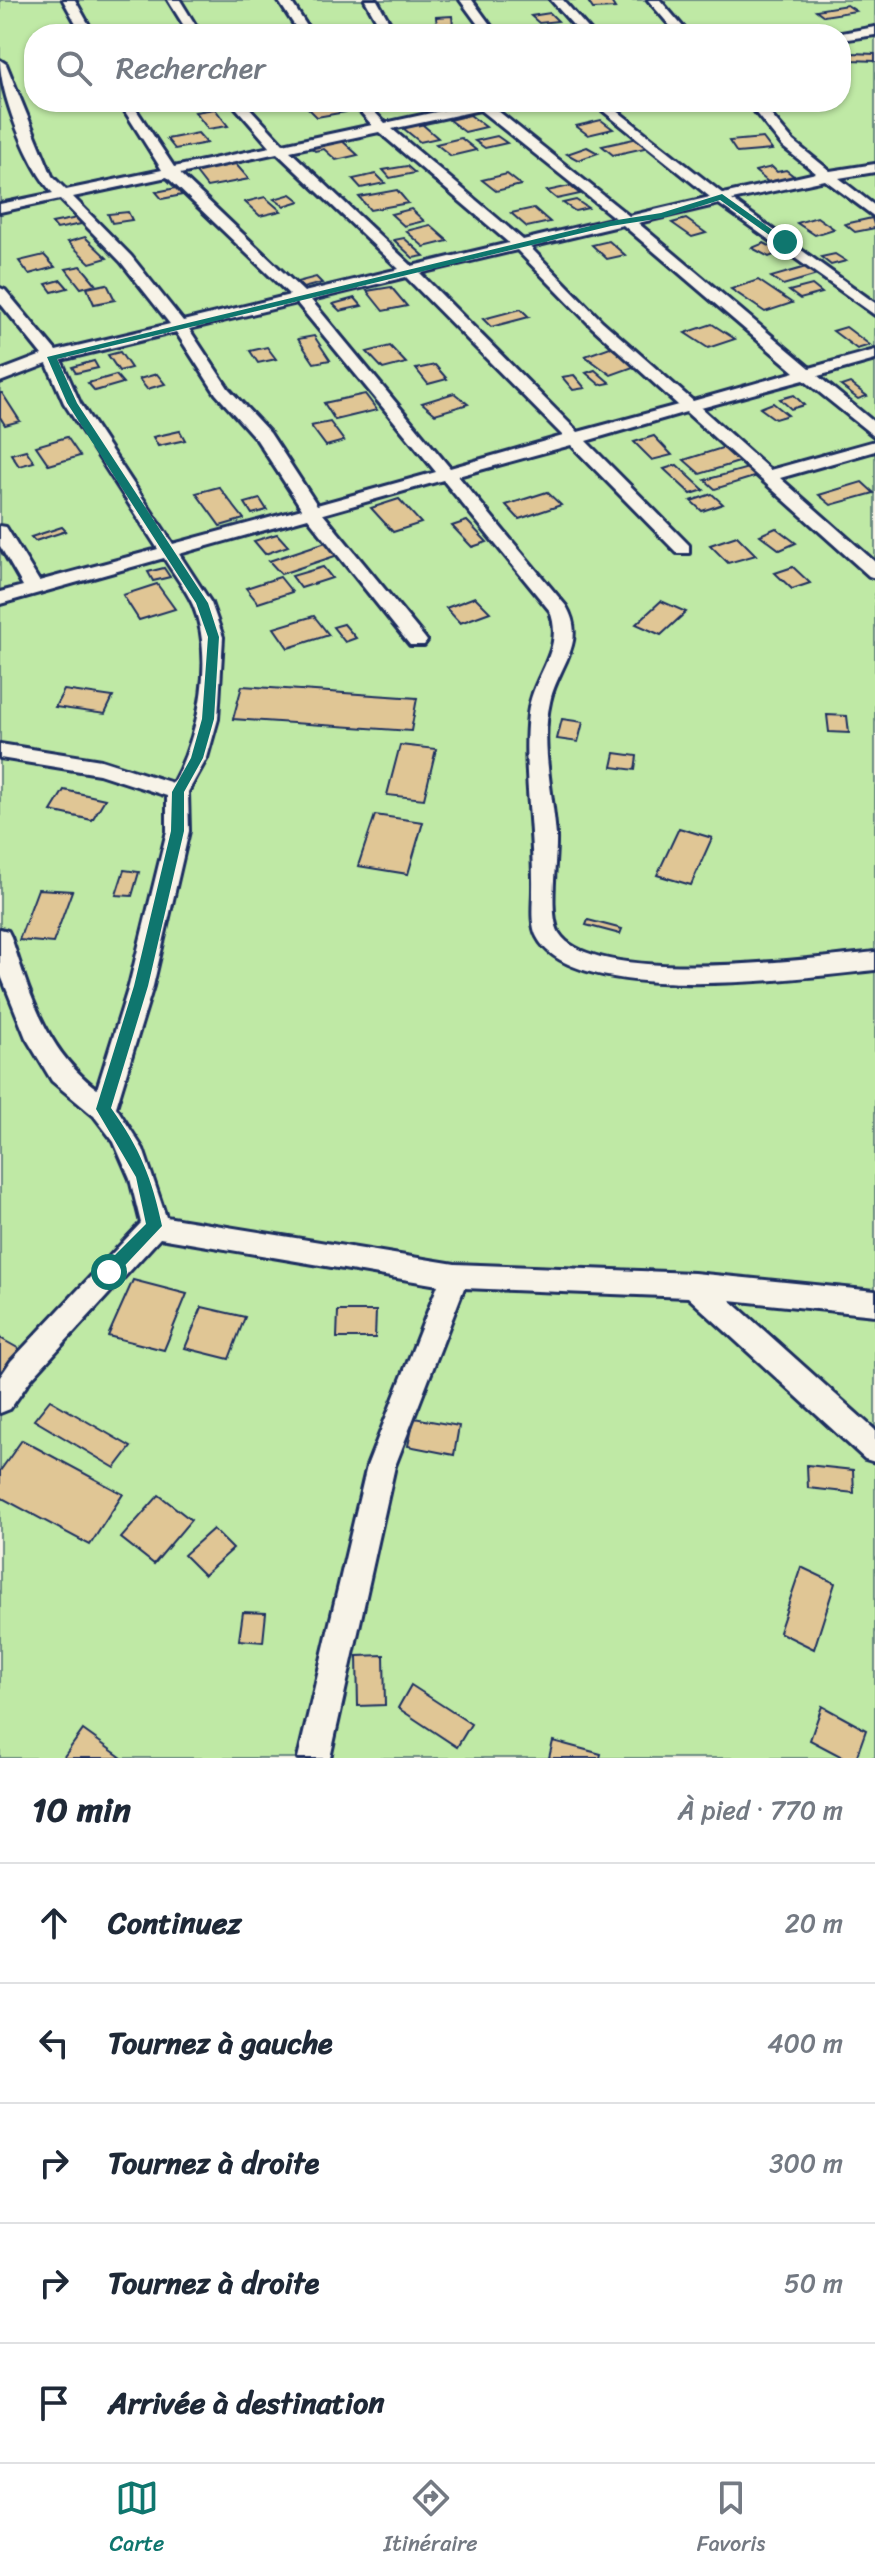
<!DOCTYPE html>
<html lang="fr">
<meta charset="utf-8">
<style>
body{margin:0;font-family:Sriracha,sans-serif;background:#f2f2f3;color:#1f2937}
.stop{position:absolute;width:24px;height:24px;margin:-18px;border:6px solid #0f766e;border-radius:50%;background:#fff}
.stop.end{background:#0f766e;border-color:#fff;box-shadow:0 2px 8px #0008}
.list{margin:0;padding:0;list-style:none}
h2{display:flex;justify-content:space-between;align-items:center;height:104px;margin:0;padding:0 32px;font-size:34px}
h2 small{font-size:26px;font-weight:400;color:#747a83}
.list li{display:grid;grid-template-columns:52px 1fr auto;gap:24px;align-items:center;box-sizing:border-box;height:120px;padding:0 32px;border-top:2px solid #e0e1e3}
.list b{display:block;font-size:30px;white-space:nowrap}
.list em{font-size:26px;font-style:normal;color:#747a83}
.icon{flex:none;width:44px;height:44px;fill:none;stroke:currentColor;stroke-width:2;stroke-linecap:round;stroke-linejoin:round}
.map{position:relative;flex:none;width:875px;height:1758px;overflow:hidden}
.search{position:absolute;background:#fff;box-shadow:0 2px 6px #0004;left:24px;right:24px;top:24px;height:88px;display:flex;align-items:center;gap:20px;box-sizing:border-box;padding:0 28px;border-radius:32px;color:#747a83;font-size:30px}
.sheet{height:704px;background:#fff}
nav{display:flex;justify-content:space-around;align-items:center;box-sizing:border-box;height:112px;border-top:2px solid #e0e1e3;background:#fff;font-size:22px;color:#747a83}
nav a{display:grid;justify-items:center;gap:4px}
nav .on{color:#0f766e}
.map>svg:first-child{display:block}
.green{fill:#bfe9a5;stroke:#6d8c82;stroke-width:2;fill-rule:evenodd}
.building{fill:#e0c695;stroke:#1b2f5e;stroke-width:2}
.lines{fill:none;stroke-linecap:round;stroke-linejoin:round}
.minor-casing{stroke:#1b2f5e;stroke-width:6}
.minor{fill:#f7f3e8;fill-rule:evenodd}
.route{fill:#0f766e}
</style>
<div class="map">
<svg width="875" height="1758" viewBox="0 0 875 1758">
<rect width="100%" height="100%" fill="#f7f3e8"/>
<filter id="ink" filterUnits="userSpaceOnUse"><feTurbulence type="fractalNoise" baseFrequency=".0125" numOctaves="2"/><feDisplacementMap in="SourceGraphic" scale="16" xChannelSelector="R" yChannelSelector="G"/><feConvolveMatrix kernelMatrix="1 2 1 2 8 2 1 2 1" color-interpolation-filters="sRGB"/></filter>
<g filter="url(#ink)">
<path class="green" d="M0,0H875V1758H0ZM34,34H841V102H34Z"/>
<g class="building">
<path d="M587,0H610L615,8L593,9Z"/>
<path d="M847,5L856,11L824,16L816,10Z"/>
<path d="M550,13L558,21L539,23L531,16Z"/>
<path d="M452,16L453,26H437L436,17Z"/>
<path d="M851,53L875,54V61L852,60Z"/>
<path d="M336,103L345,112L317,117L308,108Z"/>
<path d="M215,109L228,126L208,129L195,112Z"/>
<path d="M470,115L486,127L465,132L449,120Z"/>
<path d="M601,120L613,129L588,135L576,126Z"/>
<path d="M422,124L438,138L420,142L403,128Z"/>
<path d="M198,133L207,143L175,149L167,139Z"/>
<path d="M497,136L507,143L485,148L475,141Z"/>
<path d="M461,138L476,150L451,156L436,144Z"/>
<path d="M638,138L649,147L613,155L602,146Z"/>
<path d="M763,138L772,150L737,153L729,141Z"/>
<path d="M340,139L358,155L336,160L324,149L315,151L309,146Z"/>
<path d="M587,147L598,153L578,160L567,154Z"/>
<path d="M233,161L249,179L207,187L193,169Z"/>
<path d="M407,166L415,173L390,178L383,170Z"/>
<path d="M772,167L777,172L786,170L795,177L768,182L755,171Z"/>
<path d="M376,174L385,183L361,188L353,179Z"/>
<path d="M507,174L521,185L496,191L482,180Z"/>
<path d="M570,186L580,194L557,199L547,191Z"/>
<path d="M176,188L182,195L162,199L156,192Z"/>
<path d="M397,190L408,203L370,210L359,197Z"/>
<path d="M291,194L300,201L284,206L274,199Z"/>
<path d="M265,197L281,211L260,216L245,202Z"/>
<path d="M576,200L588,208L575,211L563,203Z"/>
<path d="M534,208L550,222L527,227L511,213Z"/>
<path d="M411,209L424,221L404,226L391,214Z"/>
<path d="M128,212L132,220L112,223L108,214Z"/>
<path d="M817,217L834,229L815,235L797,223Z"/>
<path d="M77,218L81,224L57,229L52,223Z"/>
<path d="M872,218L875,228L855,232L845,224Z"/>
<path d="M686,219L706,233L692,237L672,223Z"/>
<path d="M430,225L448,241L424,247L406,231Z"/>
<path d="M85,237L107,258L90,263L68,242Z"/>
<path d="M404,238L424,256L413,258L394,240Z"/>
<path d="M609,241L625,255L607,259L592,245Z"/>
<path d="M764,243L781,252L769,257L752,248Z"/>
<path d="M835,254L846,261L831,265L821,257Z"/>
<path d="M44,255L55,267L29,274L19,261Z"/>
<path d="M81,266L96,284L81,288L66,269Z"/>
<path d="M806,267L817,275L783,285L771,277Z"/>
<path d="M316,277L322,283L303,288L297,282Z"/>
<path d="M61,280L68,288L52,292L46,284Z"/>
<path d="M758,280L792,303L765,312L731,289Z"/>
<path d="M107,284L115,300L94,304L87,288Z"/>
<path d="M812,285L822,293L800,299L789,291Z"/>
<path d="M391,287L407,306L383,311L367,291Z"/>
<path d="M355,298L362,306L340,311L333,304Z"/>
<path d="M521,309L529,317L491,327L483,319Z"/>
<path d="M712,324L735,339L708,348L685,333Z"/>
<path d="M846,327L870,345L857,349L833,331Z"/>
<path d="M314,336L330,360L314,363L298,339Z"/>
<path d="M390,346L406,363L383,369L367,352Z"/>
<path d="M267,347L276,359L258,363L250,351Z"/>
<path d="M610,347L636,366L611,375L585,356Z"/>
<path d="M120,352L131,368L119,371L108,355Z"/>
<path d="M94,361L98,368L76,373L72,367Z"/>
<path d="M435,365L447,379L428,384L416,369Z"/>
<path d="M595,370L610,383L600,385L586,373Z"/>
<path d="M157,374L165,384L147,389L139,379Z"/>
<path d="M116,375L123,383L95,391L88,383Z"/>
<path d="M574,375L585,388L573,390L562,377Z"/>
<path d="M850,383L867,396L858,399L841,386Z"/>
<path d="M0,393H2L20,421L5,425L0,417Z"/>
<path d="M454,393L468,404L435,414L422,403Z"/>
<path d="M365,394L377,410L335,420L324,403Z"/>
<path d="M794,395L804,405L791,409L780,399Z"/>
<path d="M773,403L788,415L775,419L760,408Z"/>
<path d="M330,422L344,441L326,446L311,426Z"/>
<path d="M180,431L185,440L158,446L153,437Z"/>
<path d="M654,436L672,455L652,460L634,442Z"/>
<path d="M67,437L80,456L49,465L36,446Z"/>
<path d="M725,447L742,461L700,474L684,460Z"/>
<path d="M26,450L34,462L19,466L11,454Z"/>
<path d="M677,465L704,490L691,494L664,469Z"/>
<path d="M748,468L757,476L715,489L705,480Z"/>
<path d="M862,482L874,493L831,505L819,495Z"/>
<path d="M219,487L244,519L220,526L196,493Z"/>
<path d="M547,492L561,505L519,519L506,505Z"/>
<path d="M712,494L723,504L702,511L691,501Z"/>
<path d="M260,499L267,510L252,514L245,503Z"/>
<path d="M399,499L421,523L393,532L371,508Z"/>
<path d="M467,521L487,542L472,547L452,526Z"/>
<path d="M62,527L66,531L35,541L31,537Z"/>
<path d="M776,528L796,543L780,550L760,535Z"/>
<path d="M277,534L288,546L265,554L254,541Z"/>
<path d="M737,536L756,555L728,563L710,545Z"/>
<path d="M329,541L341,554L281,574L269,561Z"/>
<path d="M323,567L332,578L301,588L292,576Z"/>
<path d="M793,567L810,583L792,589L775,573Z"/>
<path d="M164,568L170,577L153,581L148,572Z"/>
<path d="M280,577L292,592L258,603L246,588Z"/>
<path d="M157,584L175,609L139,620L123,595Z"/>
<path d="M475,597L490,612L460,623L446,608Z"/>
<path d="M661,601L686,612L661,635L636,624Z"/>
<path d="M314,616L329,635L288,648L274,628Z"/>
<path d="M344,624L356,638L345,642L333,627Z"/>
<path d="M242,686L417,698L411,731L233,719Z"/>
<path d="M64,690L113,697L105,714L55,707Z"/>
<path d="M827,715L847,716L849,733L829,732Z"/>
<path d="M562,719L583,722L578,742L557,739Z"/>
<path d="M400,745L436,749L424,799L387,795Z"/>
<path d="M615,753L637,756L635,770L612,767Z"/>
<path d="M64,790L105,799L92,820L51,811Z"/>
<path d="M375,815L423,822L408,874L358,866Z"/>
<path d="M679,828L712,838L691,885L657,875Z"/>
<path d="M124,870L139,872L132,896L116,895Z"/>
<path d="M38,889L72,891L53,943L19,940Z"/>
<path d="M588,920L622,929L620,934L586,925Z"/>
<path d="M133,1280L187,1294L164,1350L108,1336Z"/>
<path d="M202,1307L245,1317L229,1359L185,1348Z"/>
<path d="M338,1311H376L375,1338H337Z"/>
<path d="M0,1338L23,1351L0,1380Z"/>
<path d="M50,1400L131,1447L115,1468L34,1420Z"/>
<path d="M414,1418L459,1426L454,1455L408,1446Z"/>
<path d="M22,1440L123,1494L90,1545L0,1497V1471Z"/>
<path d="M807,1465L853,1470L854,1493L808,1488Z"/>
<path d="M159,1495L191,1520L154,1564L121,1538Z"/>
<path d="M213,1529L233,1549L204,1575L184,1555Z"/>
<path d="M801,1567L835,1583L814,1649L779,1632Z"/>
<path d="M243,1612L266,1613L263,1642L239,1640Z"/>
<path d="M384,1655L385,1705L358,1706L357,1656Z"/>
<path d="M411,1685L471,1724L457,1747L398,1708Z"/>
<path d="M822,1706L866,1730L856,1758H844L810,1740Z"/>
<path d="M83,1730L122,1758H63Z"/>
<path d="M553,1741L601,1754L600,1758H549Z"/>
</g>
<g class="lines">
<defs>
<g id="minor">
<path d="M63,0H75L94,34H82Z"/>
<path d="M168,0H180L201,34H189Z"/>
<path d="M278,0H290L312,34H300Z"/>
<path d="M365,0H377L396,34H384Z"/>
<path d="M460,0H472L497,34H485Z"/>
<path d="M551,0H563L593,34H581Z"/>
<path d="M648,0H660L689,34H677Z"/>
<path d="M875,27V35L841,40V34H836Z"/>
<path d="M0,60L6,64L52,176L66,190L162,170L119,102H131L174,167L270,147L231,102H244L283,144L372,125L352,102H365L385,123L482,102H506L493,107L629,216L710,197L592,102H606L723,194L816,173L783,147L747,102H760L793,141L830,171L875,164V172L839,178L875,206V217L825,180L732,200L875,303V315L719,204L638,223L810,368L875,350V360L818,376L875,423V437L804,380L701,408L770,470L875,441V451L780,478L875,562V578L869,576L686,412L586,441L689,545V553H677L571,445L458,476L566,606C588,643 557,667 550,702C540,745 553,793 556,836C557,860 548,914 559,933C593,988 818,958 875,952V970C808,977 574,1009 537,937C530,923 533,904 533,889C534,832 522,767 528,714C532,675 565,651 550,611L443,480L323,514L424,637L427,641L424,645H410L308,518L179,554L211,603L223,637L218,719L207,758L188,792L189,831L153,986L116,1107L143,1149L166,1217L455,1264L694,1273L875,1291V1315L730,1300L875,1430V1462L865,1459L688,1297L464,1288L395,1466L330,1758H298L367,1466L438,1285L160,1238L31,1379L10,1409L0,1413V1377L11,1361L141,1223L130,1179L114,1142L94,1116L52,1081L26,1038L0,973V929L8,931L11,937C30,995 46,1051 97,1089L129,986L167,831V796L99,774L0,758V744L101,760L173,783C199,735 215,657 193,605C186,589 173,573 164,558L0,604V592L23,586L0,546V526L6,527L39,581L158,549L64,403L47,364L0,382V371L42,355L0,303V288L5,290L56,351L170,324L121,262L60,199L0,212V204L53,193C29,168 0,95 0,60ZM480,110L615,218L523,240L392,129ZM379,132L509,243L412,266L290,151ZM277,153L399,269L304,292L180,174ZM167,177L290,295L183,321L131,256L73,197ZM623,225L795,372L693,401L602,321L530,247ZM517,250L592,327L678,405L578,432L420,273ZM406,277L563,436L450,468L311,300ZM297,303L436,472L317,505L270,433L228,388L189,329ZM176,332L216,394L257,440L302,509L173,544L80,403L61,360Z"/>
</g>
</defs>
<use href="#minor" class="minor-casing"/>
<use href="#minor" class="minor"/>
</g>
</g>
<path class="route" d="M722,194L788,241V244H782L720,200L662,218L611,226L57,359L77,403L208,603L219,637L214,719L203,758L184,792V831L148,986L111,1108C140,1148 152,1179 162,1226L114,1277H103V1267L146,1224L136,1177L96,1109L134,986L171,831L172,792L191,758L202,719L208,637L196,603L67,403L47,357L611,221L661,213Z"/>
</svg>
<div class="stop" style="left:109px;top:1272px"></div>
<div class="stop end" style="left:785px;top:242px"></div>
<div class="search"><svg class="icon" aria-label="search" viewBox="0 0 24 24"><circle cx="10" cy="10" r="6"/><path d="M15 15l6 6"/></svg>Rechercher</div>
</div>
<section class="sheet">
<h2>10 min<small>À pied · 770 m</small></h2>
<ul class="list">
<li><svg class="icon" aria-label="ahead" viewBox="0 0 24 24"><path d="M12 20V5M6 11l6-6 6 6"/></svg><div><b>Continuez</b></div><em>20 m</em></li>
<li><svg class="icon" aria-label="left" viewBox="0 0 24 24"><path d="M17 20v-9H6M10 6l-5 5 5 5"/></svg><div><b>Tournez à gauche</b></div><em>400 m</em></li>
<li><svg class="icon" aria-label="right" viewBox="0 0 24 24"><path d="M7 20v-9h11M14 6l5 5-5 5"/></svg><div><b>Tournez à droite</b></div><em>300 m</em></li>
<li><svg class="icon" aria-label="right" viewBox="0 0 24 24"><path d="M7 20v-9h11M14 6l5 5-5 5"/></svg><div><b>Tournez à droite</b></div><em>50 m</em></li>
<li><svg class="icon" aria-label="arrive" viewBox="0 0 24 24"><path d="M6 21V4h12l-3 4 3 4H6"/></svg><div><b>Arrivée à destination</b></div></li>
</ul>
</section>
<nav>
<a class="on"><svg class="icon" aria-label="map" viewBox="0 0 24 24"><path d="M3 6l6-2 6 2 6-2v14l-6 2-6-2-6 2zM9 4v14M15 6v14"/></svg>Carte</a>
<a><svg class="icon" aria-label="directions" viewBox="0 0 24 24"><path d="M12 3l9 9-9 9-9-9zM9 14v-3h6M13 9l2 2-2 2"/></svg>Itinéraire</a>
<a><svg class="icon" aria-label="saved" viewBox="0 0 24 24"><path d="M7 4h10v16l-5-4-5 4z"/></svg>Favoris</a>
</nav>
